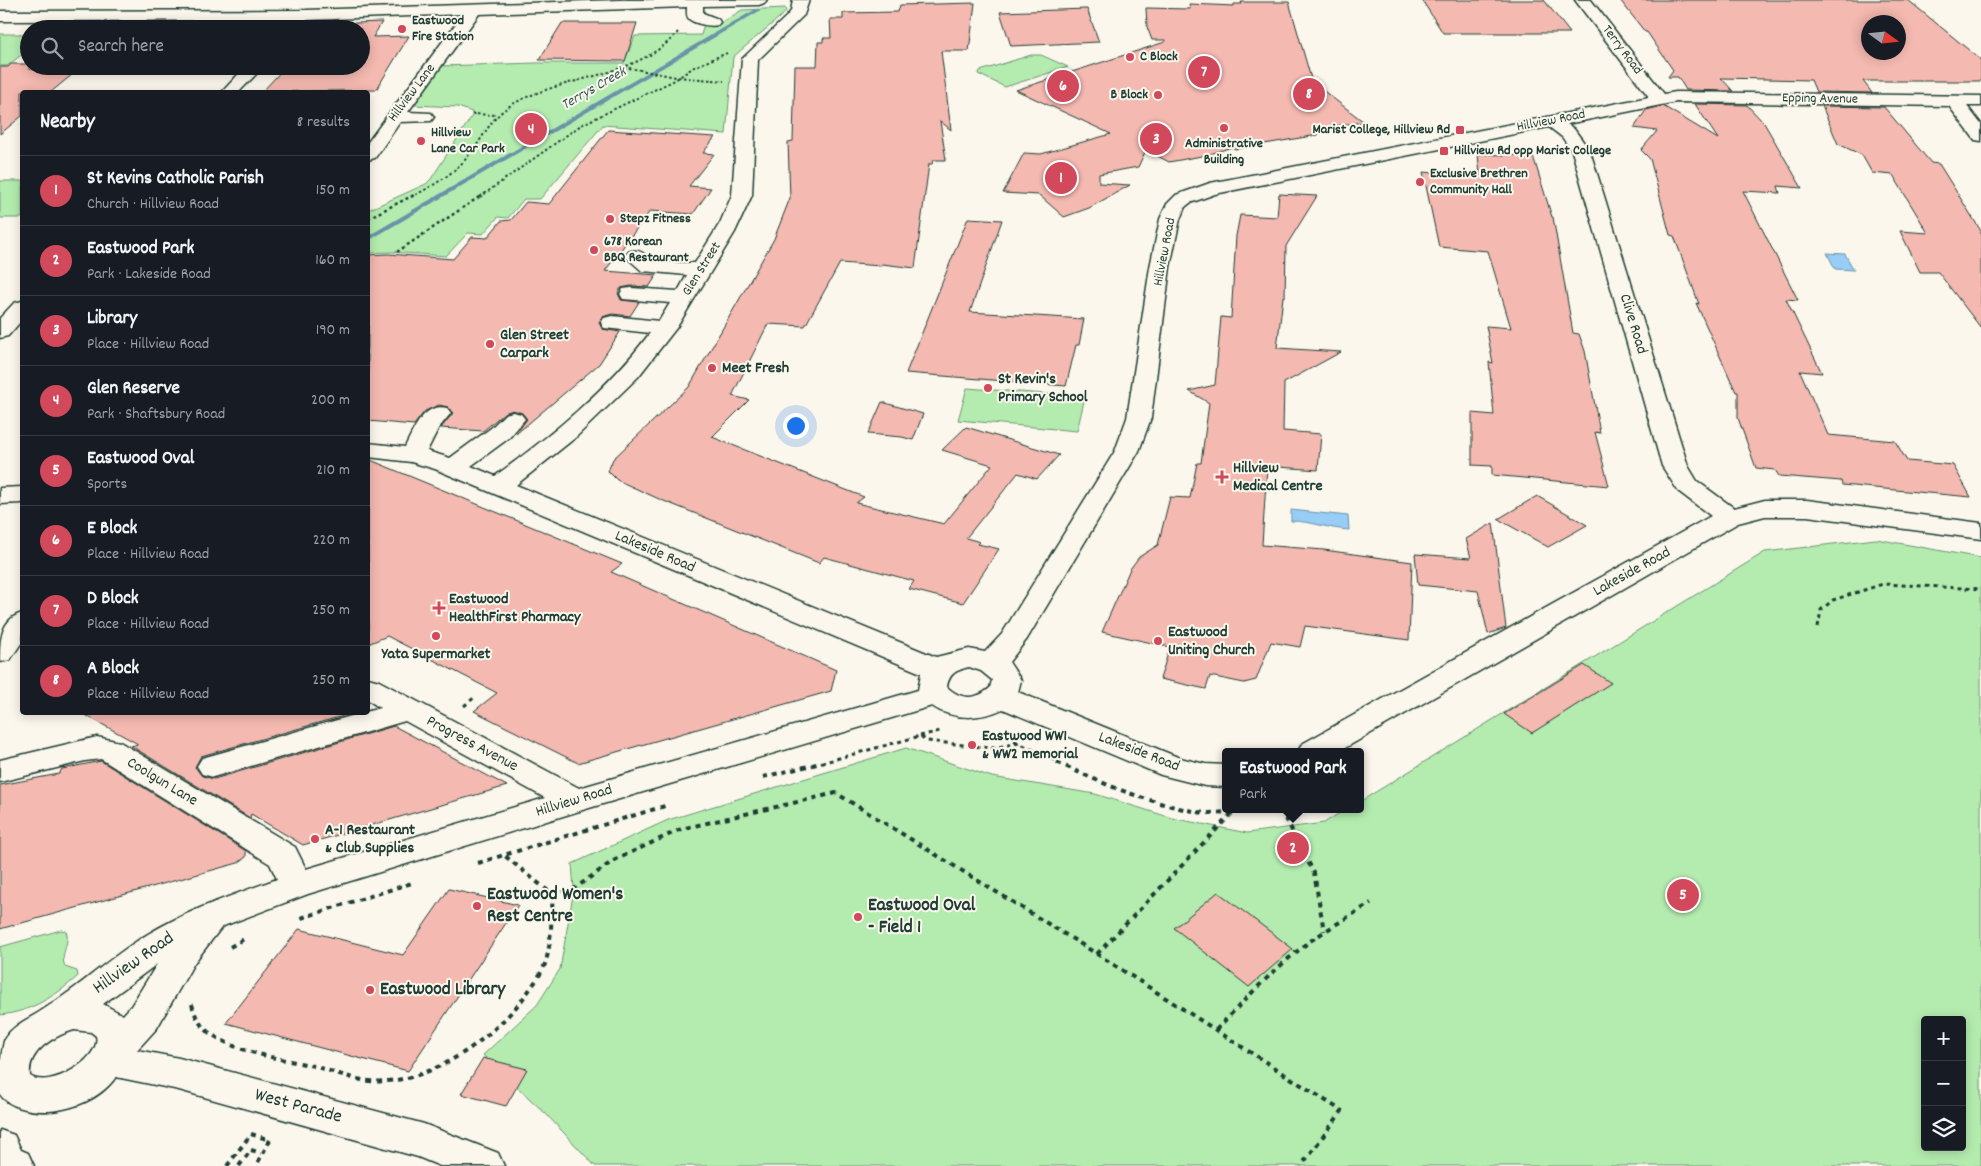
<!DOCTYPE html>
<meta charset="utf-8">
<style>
body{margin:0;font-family:Dekko,sans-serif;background:#242831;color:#f1f3f6}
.controls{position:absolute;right:15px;bottom:15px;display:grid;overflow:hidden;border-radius:5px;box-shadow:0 2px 12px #0003}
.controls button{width:45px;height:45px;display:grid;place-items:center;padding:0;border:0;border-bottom:1px solid #363941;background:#171b24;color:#f1f3f6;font:25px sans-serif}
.compass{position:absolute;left:1861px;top:15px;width:45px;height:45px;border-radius:50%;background:#171b24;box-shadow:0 2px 12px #0003;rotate:105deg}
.you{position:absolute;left:795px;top:425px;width:18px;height:18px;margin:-12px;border:4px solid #fff;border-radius:50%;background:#1a73e8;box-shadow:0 0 0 8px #1a73e833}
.badge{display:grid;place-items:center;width:32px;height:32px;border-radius:50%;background:#d1495b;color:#fff;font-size:16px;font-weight:700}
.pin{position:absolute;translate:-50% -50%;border:2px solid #fff;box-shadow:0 1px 5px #0006}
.popup{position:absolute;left:1222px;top:748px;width:142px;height:65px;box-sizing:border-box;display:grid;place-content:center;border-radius:5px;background:#171b24;filter:drop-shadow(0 1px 4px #0005);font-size:16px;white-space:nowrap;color:#9ea1a6}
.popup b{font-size:19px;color:#f1f3f6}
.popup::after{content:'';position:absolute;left:50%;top:100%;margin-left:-10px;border:10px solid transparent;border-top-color:#171b24}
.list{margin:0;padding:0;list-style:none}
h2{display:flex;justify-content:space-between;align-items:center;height:65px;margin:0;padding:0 20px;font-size:21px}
h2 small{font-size:16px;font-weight:400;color:#9ea1a6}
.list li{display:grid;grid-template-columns:32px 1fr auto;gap:15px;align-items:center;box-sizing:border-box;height:70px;padding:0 20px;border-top:1px solid #363941}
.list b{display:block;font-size:19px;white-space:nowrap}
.list p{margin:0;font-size:16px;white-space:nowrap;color:#9ea1a6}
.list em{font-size:16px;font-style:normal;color:#9ea1a6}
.icon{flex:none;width:28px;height:28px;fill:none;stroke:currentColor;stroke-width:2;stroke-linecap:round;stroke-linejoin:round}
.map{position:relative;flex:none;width:1981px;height:1166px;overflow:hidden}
.search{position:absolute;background:#171b24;box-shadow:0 2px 12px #0003;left:20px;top:20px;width:350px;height:55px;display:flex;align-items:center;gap:12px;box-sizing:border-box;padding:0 18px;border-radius:28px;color:#9ea1a6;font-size:19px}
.panel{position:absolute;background:#171b24;box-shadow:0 2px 12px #0003;left:20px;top:90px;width:350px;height:625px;border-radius:5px}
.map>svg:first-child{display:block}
.green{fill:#b4ecaf;stroke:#6a9472;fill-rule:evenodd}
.water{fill:#97cdf6;stroke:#6793a8}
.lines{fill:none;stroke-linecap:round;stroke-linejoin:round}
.stream{fill:#6793a8;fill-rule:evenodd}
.building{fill:#f4b9b0;stroke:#1f3d34;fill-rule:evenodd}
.minor-casing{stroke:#1f3d34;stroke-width:3}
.path-far3{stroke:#1f3d34;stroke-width:2;stroke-dasharray:2.5 2.5;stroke-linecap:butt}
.path-far2{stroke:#1f3d34;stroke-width:2.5;stroke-dasharray:3 3;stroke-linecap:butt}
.path-far1{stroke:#1f3d34;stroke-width:3;stroke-dasharray:4 4;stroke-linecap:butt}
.path{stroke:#1f3d34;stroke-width:4;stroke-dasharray:5 5;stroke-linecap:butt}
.minor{fill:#fbf7ec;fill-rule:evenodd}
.poi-dot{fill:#d1495b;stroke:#fbf7ec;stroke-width:2}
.labels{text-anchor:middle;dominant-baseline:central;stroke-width:4;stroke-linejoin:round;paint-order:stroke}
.far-poi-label{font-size:14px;font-weight:bold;fill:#1f3d34;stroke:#fbf7ec;text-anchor:start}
.far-street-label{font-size:14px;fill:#1f3d34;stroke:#fbf7ec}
.far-water-label{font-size:15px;font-style:italic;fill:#375a5b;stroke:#fbf7ec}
.street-label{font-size:16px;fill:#1f3d34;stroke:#fbf7ec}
.poi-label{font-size:16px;font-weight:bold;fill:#1f3d34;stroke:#fbf7ec;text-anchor:start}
.near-poi-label{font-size:19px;font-weight:bold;fill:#1f3d34;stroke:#fbf7ec;text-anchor:start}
.near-street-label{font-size:19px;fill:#1f3d34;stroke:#fbf7ec}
</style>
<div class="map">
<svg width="1981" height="1166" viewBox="0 0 1981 1166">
<rect width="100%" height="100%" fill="#fbf7ec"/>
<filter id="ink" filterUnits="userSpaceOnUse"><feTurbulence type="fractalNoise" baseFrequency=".02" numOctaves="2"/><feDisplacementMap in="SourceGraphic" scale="10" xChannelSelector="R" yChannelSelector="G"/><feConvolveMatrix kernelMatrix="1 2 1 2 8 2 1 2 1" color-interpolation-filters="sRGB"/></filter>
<g filter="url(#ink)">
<g class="green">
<path d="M785,8L786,12L733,57L726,134L603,125L540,199H524L508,218L498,217L483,234L468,233L446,256L391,252L368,253V210L426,184L431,179L472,116V112L458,107L413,105L441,66L536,63H624L635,36L701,35L704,24L721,23L742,10Z"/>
<path d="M0,34H29V49L7,66H0Z"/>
<path d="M1031,55H1041L1068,67L1005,87L978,74L980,71Z"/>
<rect x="0" y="181" width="22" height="37"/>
<path d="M967,388L1085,397L1077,431L958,420Z"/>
<path d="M1876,539L1981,558V1166H595L546,1114L483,1055L537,1005L560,969L574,889L572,864L668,820L906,748L992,777L1095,794L1172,818L1247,833L1324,823L1346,809H1360L1361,801L1765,552ZM1925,1020H1962V1147H1925Z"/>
<path d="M61,930L66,931C71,944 59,953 65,967L77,971L78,976C56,996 30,1012 0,1015V947Z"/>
</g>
<g class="water">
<path d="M1827,253L1845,254L1854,270L1835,269Z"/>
<path d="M1291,510L1348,516L1349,530C1329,529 1311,521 1291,521Z"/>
</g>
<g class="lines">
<path class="stream" d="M756,9L761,10L368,241V236Z"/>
</g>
<g class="building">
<path d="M1422,0H1544L1570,33H1443Z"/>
<path d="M1620,0H1908L1981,60V81H1863L1872,93L1816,92L1811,80L1721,78L1733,91L1686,90L1678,77H1668L1673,70L1647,32H1645ZM1868,22H1898V52H1868Z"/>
<path d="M1241,2H1289L1312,82L1364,122L1318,128V135L1235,149L1232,147L1207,155L1169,162L1146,150L1138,167L1099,174V183L1130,185L1089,208L1064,217L1039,195L1003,193L1024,153L1041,154L1111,134L1016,90L1165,42V40H1152L1147,27L1146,8L1190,9L1189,4L1234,6V4H1242Z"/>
<path d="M975,3L969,51H941L951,130L940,121L946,160H933L932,164H929L915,268L882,264L881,266L840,263L805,326L768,324L732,396L749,400L712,437L864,497L856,503L944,524L992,465L942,450L966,427L1059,455L1037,479L1018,473L966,538L980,542L978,544L999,549L963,603L909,589L914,581L824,557L819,563L659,499L617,480L608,471L613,459L689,387L774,239L790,198L788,142L793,141L795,66H817L818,42H823V38H831L830,19H843V13L898,12L900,5Z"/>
<path d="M1087,9L1099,42L1011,46L1000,12Z"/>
<path d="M382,22L373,37L409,36L376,90L262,92L286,66H361V29H319L326,28L329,24Z"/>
<path d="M562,23H637L625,61L539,60Z"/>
<path d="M11,64H29V69H79L51,92H22V116L0,134V67H8Z"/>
<path d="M1695,104L1747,105L1764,123L1802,188L1778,186L1780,193L1743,191L1798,300L1786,299L1822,373L1800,371L1828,435L1895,441L1907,461L1953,465L1971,497L1842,485L1841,481L1779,476L1775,470L1756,468L1738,418V392H1736L1696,303L1699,304L1674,236L1670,235L1650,159L1641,150L1657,131L1634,128L1646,110L1663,106L1718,139Z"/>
<path d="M1822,106L1884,107L1931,163L1939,164L1981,231V328L1938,272H1920L1900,231L1928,233L1893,175L1872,173L1862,155L1838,144Z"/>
<path d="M608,130L715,137L703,153L714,154L689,186L711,188L693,214L650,211L605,271L657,275L649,287L631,286L621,288L618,293L621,300L639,302L630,316L612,314L602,317L599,322L602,329L620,332L599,364L516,434L527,419L522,413L513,410L504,413L483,431L441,428L453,413L448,407L439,405L425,411L414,425L368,421V255L388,254L453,259L472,237L487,238L501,221L511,220L526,202L549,204Z"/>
<path d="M1478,154L1533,156L1552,217H1553L1573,333L1579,334L1585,351L1600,433L1595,432L1609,486L1492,475V466L1472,465V413L1494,415L1489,362L1493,363L1486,326L1511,328L1488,251L1439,247L1423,172L1480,176Z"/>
<path d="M1279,194L1317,196L1286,246L1285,297H1283L1277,348L1341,352L1284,383L1283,431L1321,434L1318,470L1267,466L1262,545L1324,550L1412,562L1409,640L1305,626L1300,647L1271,642L1256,680L1244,683L1210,676L1206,689L1160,679L1170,647L1102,632L1130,569L1139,557L1158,545L1170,497L1190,498L1197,463H1201L1209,403L1189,391L1215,385L1221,317L1231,318L1236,236L1240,215L1277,217Z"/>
<path d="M968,218L1002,220L970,312L1084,319L1079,345H1076L1066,386L906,373Z"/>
<path d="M882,402L923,414L913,440L902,437L868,434Z"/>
<path d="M368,459L622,564L611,572L836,670L831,691L578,763L474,711L497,693L387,636L368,644Z"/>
<path d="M1537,496L1587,525L1548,547L1498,519Z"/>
<path d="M1493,523L1506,628L1488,634L1478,591L1418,585L1415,554L1471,558L1466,539Z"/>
<path d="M1584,665L1611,683L1532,733L1504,714Z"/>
<path d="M80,712H357L201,756L195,767L202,776L214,779L394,726L507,786L303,845L251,814L250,818L131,746L138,744Z"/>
<path d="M101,761L246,851V857L238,863L0,929V785L59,774L62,769Z"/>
<path d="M449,889L518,905L408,1071L226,1023L299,929L403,955Z"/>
<path d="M1218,892L1293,949L1249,987L1174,928Z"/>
<path d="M483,1058L527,1069L506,1106L461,1094Z"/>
</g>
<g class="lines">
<defs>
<g id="minor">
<path d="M620,0H767L764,3L759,5L703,6V13L718,19L720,22L718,25C710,27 695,24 689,19C686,16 687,11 687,7L479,14L408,112L431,113L434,117L431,121L400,122L375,158L368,160V142L463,14L306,20L0,21V11L306,10Z"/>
<path d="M793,0H809L804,15L758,60L752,195L735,232L677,327L638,377L575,438L516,485L936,657L969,649L985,652L1002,634L1115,451L1127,418L1150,267L1160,219L1167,204L1176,195L1210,183L1649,97L1575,0H1591L1664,94L1676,92L1981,96V106H1967L1981,124V141L1975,140L1949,106L1676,102L1567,124L1574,129L1590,151L1688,466L1697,481L1734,508L1765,500H1807L1981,523V539L1807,516H1765L1738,523L1338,752H1298L1302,744L1711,516L1678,491L1662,466L1572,151L1562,137L1549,127L1215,194L1190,203L1185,207L1180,219L1170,267L1151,418L1139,451L1027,639L1009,662L1021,680L1018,692L1180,758L1205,764L1226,765V787L1205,786L1161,775L1003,709C981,719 954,721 932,706L586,809L308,894L226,925L221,928L194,963L157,1028L137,1050L179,1058L424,1124L498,1153L504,1166H440L418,1157L179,1090L116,1077C95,1106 51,1118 18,1107C11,1104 4,1101 0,1094C0,1077 0,1052 5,1038C15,1023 30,1019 44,1009C80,987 111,956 148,934C188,910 233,895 277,879L270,864L101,759L85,761L0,782V760L97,737L120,742L295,847L306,869L545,798L405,721L213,777L202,774L197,766L202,758L380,708L368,700V678L379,681L579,788L918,690L921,673L435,469L411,462L368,457V443L405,447C414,429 424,402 447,408L451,413L438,429L427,451L450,458L491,428L505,414L513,412L521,414L525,419L509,438L471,466L495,476C552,435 607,390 650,333L604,328L601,323L604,318L612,316L659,321L670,303L623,299L620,294L623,289L631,288L678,291L687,275L642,271L625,256L628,252C645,247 644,259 657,261C669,263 682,263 695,263L720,223L732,195L742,59L787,16L791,11ZM969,667L981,671L992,680L990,688C976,700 961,700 947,687C949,673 957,670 969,667ZM157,964L131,1006L123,1015L103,1004ZM74,1030L91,1032L96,1036C102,1059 49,1090 30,1076C27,1051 54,1036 74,1030Z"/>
<path d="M246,66H264L239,92H222Z"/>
<path d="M22,301V320L8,336L0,338V318L14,303Z"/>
<path d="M22,487V503L0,504V488Z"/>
<path d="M22,613V642L10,660L0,662C0,641 0,620 22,613Z"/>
<path d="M0,1130L14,1135L21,1150L28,1153L34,1166H0Z"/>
</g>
</defs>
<use href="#minor" class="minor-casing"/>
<g class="path-far3">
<path d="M624,67L676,77L724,81"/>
<path d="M472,114L496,115"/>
<path d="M411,197C433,186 454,174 469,155C486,135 489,118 513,104C564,75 637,79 678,32"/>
<path d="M480,197L581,125L675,80L694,67L727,53"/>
</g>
<g class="path-far2">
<path d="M368,218L414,195"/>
<path d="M397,252L482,195"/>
</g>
<g class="path-far1">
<path d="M1818,627L1821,610L1833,600L1883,584L1981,589"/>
<path d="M464,706L475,697"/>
<path d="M992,732L1004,734L1019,743"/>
<path d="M920,736L940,731"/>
<path d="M821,763L920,736L927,741L992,748L1019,743L1060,763"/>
</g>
<g class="path">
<path d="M1057,762C1102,784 1149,803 1198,812C1209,814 1222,812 1233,812"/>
<path d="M763,777L825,762"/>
<path d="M1281,809L1314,873L1324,931"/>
<path d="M478,863L668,805"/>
<path d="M553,895L574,889L613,861L681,829L836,793L1097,954L1342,1111L1301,1166"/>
<path d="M301,918L415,882"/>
<path d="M230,947L244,939"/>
<path d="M1097,954L1236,809"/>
<path d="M192,1004C195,1017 201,1028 213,1035C240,1053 277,1058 309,1065C325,1069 341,1075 357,1079C419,1093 489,1043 525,996C532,986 541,975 545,964C552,943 551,917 553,895L505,856"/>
<path d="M1216,1030C1245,999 1275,968 1309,942C1329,928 1350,916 1371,903"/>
<path d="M227,1166L251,1134L270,1140L256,1166"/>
<path d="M239,1166L251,1150L261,1153"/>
</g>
<use href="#minor" class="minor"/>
</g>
</g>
<g class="poi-dot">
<circle cx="402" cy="29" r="5"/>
<circle cx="1130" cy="57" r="5"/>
<circle cx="1158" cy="95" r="5"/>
<circle cx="1224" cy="128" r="5"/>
<rect x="1455" y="125" width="10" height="10" rx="2.5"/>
<circle cx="421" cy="141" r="5"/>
<rect x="1439" y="146" width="10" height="10" rx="2.5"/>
<circle cx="1420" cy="182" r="5"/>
<circle cx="610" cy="219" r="5"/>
<circle cx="594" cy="250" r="5"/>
<circle cx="490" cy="344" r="5"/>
<circle cx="712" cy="368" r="5"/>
<circle cx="988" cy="388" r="5"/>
<path d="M1219.5 469.5h5v5h5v5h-5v5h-5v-5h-5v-5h5z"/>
<path d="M436.5 600.5h5v5h5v5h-5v5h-5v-5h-5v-5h5z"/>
<circle cx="436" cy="636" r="5"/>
<circle cx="1158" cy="641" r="5"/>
<circle cx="972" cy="745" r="5"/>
<circle cx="315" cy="839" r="5"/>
<circle cx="477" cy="906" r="5"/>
<circle cx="858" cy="917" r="5"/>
<circle cx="370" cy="990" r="5"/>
</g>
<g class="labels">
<g class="far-poi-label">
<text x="412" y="21">Eastwood<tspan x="412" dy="16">Fire Station</tspan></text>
<text x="1140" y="57">C Block</text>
<text x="1148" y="95" text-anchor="end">B Block</text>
<text x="1450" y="130" text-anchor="end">Marist College, Hillview Rd</text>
<text x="431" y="133">Hillview<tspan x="431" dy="16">Lane Car Park</tspan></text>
<text x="1224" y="144" text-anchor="middle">Administrative<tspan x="1224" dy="16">Building</tspan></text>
<text x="1454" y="151">Hillview Rd opp Marist College</text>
<text x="1430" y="174">Exclusive Brethren<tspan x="1430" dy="16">Community Hall</tspan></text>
<text x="620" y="219">Stepz Fitness</text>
<text x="604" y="242">678 Korean<tspan x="604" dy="16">BBQ Restaurant</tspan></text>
</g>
<g class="far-street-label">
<text transform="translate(1622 50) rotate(53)">Terry Road</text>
<text transform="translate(412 93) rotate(-53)">Hillview Lane</text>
<text transform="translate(1820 99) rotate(1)">Epping Avenue</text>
<text transform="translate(1551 121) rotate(-11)">Hillview Road</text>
<text transform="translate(1165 252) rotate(-79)">Hillview Road</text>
<text transform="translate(702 269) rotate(-58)">Glen Street</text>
</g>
<g class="far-water-label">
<text transform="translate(594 89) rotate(-30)">Terrys Creek</text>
</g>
<g class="street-label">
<text transform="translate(1633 324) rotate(73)">Clive Road</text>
<text transform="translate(655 552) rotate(23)">Lakeside Road</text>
<text transform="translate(1632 572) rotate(-29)">Lakeside Road</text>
<text transform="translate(472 744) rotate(28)">Progress Avenue</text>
<text transform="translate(1139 752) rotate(21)">Lakeside Road</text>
<text transform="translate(162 782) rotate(31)">Coolgun Lane</text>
<text transform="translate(574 801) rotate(-17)">Hillview Road</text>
</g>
<g class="poi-label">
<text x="500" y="335">Glen Street<tspan x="500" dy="18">Carpark</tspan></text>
<text x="722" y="368">Meet Fresh</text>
<text x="998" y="379">St Kevin's<tspan x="998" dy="18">Primary School</tspan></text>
<text x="1233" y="468">Hillview<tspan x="1233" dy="18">Medical Centre</tspan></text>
<text x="449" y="599">Eastwood<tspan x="449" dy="18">HealthFirst Pharmacy</tspan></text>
<text x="1168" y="632">Eastwood<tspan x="1168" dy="18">Uniting Church</tspan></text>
<text x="436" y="654" text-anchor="middle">Yata Supermarket</text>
<text x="982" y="736">Eastwood WW1<tspan x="982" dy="18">&amp; WW2 memorial</tspan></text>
<text x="325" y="830">A-1 Restaurant<tspan x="325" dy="18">&amp; Club Supplies</tspan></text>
</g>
<g class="near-poi-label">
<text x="487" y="895">Eastwood Women's<tspan x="487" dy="22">Rest Centre</tspan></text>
<text x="868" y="906">Eastwood Oval<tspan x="868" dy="22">- Field 1</tspan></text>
<text x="380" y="990">Eastwood Library</text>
</g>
<g class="near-street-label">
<text transform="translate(134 964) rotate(-35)">Hillview Road</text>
<text transform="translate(298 1107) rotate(15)">West Parade</text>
</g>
</g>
</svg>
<div class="controls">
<button>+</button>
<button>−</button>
<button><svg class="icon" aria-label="layers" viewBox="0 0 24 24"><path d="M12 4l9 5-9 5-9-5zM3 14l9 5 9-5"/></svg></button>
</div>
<svg class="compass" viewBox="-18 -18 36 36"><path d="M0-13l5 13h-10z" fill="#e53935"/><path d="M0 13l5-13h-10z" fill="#9ea1a6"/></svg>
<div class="you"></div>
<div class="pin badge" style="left:1061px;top:178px">1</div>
<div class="pin badge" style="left:1293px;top:848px">2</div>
<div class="popup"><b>Eastwood Park</b>Park</div>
<div class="pin badge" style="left:1156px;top:139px">3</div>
<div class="pin badge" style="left:531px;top:129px">4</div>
<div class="pin badge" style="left:1683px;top:895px">5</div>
<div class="pin badge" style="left:1063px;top:86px">6</div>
<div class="pin badge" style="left:1204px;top:72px">7</div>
<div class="pin badge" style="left:1309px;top:94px">8</div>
<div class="search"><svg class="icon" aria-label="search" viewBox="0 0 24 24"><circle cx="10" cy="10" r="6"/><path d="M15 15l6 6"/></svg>Search here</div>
<section class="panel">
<h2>Nearby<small>8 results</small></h2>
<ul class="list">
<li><span class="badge">1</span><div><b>St Kevins Catholic Parish</b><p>Church · Hillview Road</p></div><em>150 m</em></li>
<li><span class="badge">2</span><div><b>Eastwood Park</b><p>Park · Lakeside Road</p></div><em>160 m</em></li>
<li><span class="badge">3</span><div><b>Library</b><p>Place · Hillview Road</p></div><em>190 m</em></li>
<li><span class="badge">4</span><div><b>Glen Reserve</b><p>Park · Shaftsbury Road</p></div><em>200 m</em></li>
<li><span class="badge">5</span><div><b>Eastwood Oval</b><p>Sports</p></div><em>210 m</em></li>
<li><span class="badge">6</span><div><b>E Block</b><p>Place · Hillview Road</p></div><em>220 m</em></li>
<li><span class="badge">7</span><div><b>D Block</b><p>Place · Hillview Road</p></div><em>250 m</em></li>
<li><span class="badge">8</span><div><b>A Block</b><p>Place · Hillview Road</p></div><em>250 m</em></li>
</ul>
</section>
</div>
